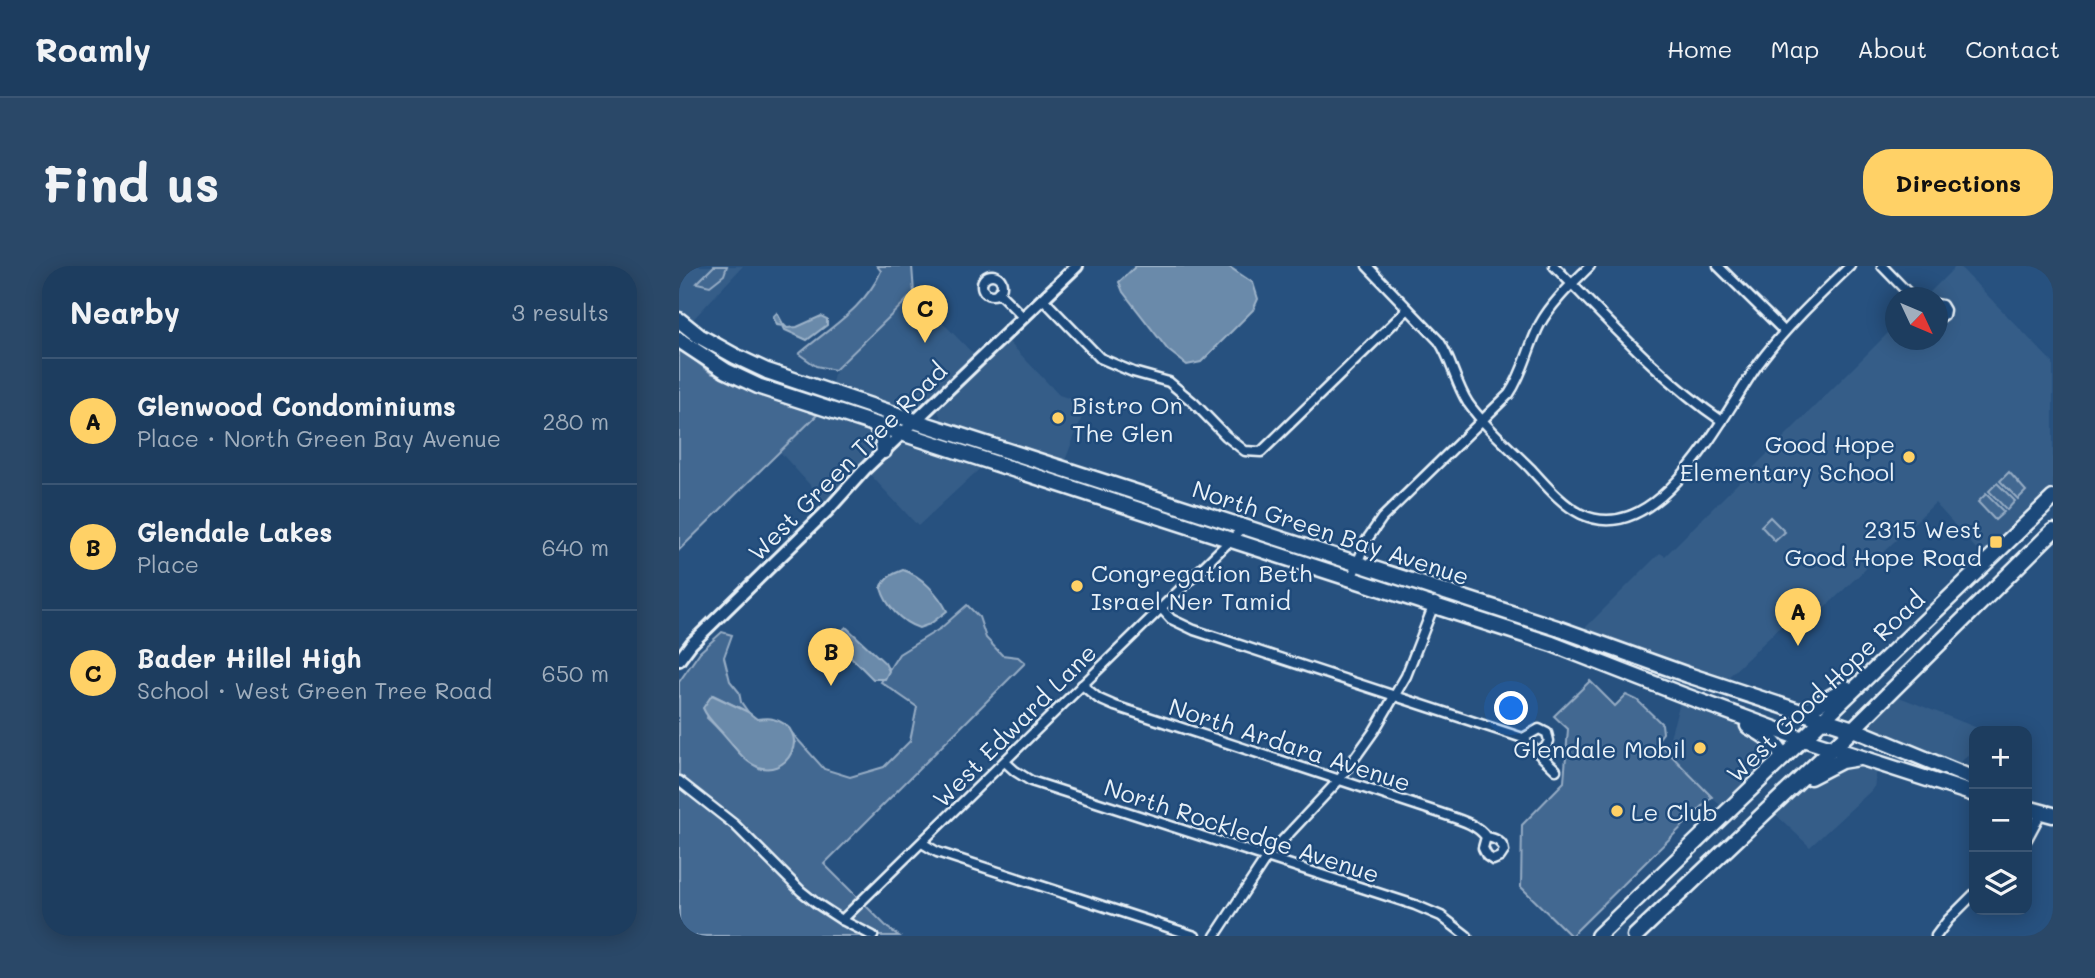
<!DOCTYPE html>
<meta charset="utf-8">
<style>
body{margin:0;font-family:Mali,sans-serif;background:#2a4868;color:#f1f3f6}
.controls{position:absolute;right:21px;bottom:21px;display:grid;overflow:hidden;border-radius:14px;box-shadow:0 4px 18px #0003}
.controls button{width:63px;height:63px;display:grid;place-items:center;padding:0;border:0;border-bottom:2px solid #3b5674;background:#1d3d5f;color:#f1f3f6;font:35px sans-serif}
.compass{position:absolute;left:1206px;top:21px;width:63px;height:63px;border-radius:50%;background:#1d3d5f;box-shadow:0 4px 18px #0003;rotate:134deg}
.you{position:absolute;left:833px;top:443px;width:24px;height:24px;margin:-18px;border:5px solid #fff;border-radius:50%;background:#1a73e8;box-shadow:0 0 0 10px #1a73e833}
.badge{display:grid;place-items:center;width:46px;height:46px;border-radius:50%;background:#ffd166;color:#111;font-size:23px;font-weight:700}
.pin{position:absolute;translate:-50% -58px;filter:drop-shadow(0 2px 4px #0008)}
.pin::after{content:'';position:absolute;top:37px;width:24px;height:21px;background:inherit;clip-path:polygon(0 0,100% 0,50% 100%)}
.list{margin:0;padding:0;list-style:none}
h2{display:flex;justify-content:space-between;align-items:center;height:91px;margin:0;padding:0 28px;font-size:30px}
h2 small{font-size:23px;font-weight:400;color:#a0aebd}
.list li{display:grid;grid-template-columns:46px 1fr auto;gap:21px;align-items:center;box-sizing:border-box;height:126px;padding:0 28px;border-top:2px solid #3b5674}
.list b{display:block;font-size:26px;white-space:nowrap}
.list p{margin:0;font-size:23px;white-space:nowrap;color:#a0aebd}
.list em{font-size:23px;font-style:normal;color:#a0aebd}
.icon{flex:none;width:38px;height:38px;fill:none;stroke:currentColor;stroke-width:2;stroke-linecap:round;stroke-linejoin:round}
.map{position:relative;flex:none;width:1374px;height:670px;overflow:hidden;border-radius:28px}
header{display:flex;align-items:center;gap:42px;box-sizing:border-box;height:98px;padding:0 35px;background:#1d3d5f;border-bottom:2px solid #3b5674}
header strong{font-size:33px}
nav{display:flex;gap:38px;margin-inline-start:auto;font-size:24px}
.intro{display:flex;align-items:center;justify-content:space-between;box-sizing:border-box;height:168px;padding:0 42px}
h1{margin:0;font-size:49px}
.button{padding:18px 32px;border-radius:28px;background:#ffd166;color:#111;font-size:24px;font-weight:700}
main{display:flex;gap:42px;padding:0 42px}
aside{flex:1;background:#1d3d5f;border-radius:28px;box-shadow:0 4px 18px #0003}
.map>svg:first-child{display:block}
.built{fill:#355d88}
.green{fill:#436891;stroke:#96acc4;stroke-width:2}
.water{fill:#6b8aaa;stroke:#9db3c9;stroke-width:2}
.lines{fill:none;stroke-linecap:round;stroke-linejoin:round}
.minor-casing{stroke:#e8f1f8;stroke-width:13}
.tertiary-casing{stroke:#e8f1f8;stroke-width:16}
.primary-casing{stroke:#e8f1f8;stroke-width:19}
.minor{stroke:#1f4a7a;stroke-width:8}
.tertiary{stroke:#1f4a7a;stroke-width:10}
.primary{stroke:#1f4a7a;stroke-width:14}
.poi-dot{fill:#ffd166;stroke:#1f4a7a;stroke-width:2.5}
.labels{text-anchor:middle;dominant-baseline:central;stroke-width:5;stroke-linejoin:round;paint-order:stroke}
.poi-label{font-size:24px;fill:#e8f1f8;stroke:#1f4a7a;text-anchor:start}
.street-label{font-size:24px;fill:#e8f1f8;stroke:#1f4a7a}
</style>
<header>
<strong>Roamly</strong>
<nav><a>Home</a><a>Map</a><a>About</a><a>Contact</a></nav>
</header>
<div class="intro"><h1>Find us</h1><a class="button">Directions</a></div>
<main>
<aside>
<h2>Nearby<small>3 results</small></h2>
<ul class="list">
<li><span class="badge">A</span><div><b>Glenwood Condominiums</b><p>Place · North Green Bay Avenue</p></div><em>280 m</em></li>
<li><span class="badge">B</span><div><b>Glendale Lakes</b><p>Place</p></div><em>640 m</em></li>
<li><span class="badge">C</span><div><b>Bader Hillel High</b><p>School · West Green Tree Road</p></div><em>650 m</em></li>
</ul>
</aside>
<div class="map">
<svg width="1374" height="670" viewBox="0 0 1374 670">
<rect width="100%" height="100%" fill="#27517f"/>
<filter id="ink" filterUnits="userSpaceOnUse"><feTurbulence type="fractalNoise" baseFrequency=".0143" numOctaves="2"/><feDisplacementMap in="SourceGraphic" scale="14" xChannelSelector="R" yChannelSelector="G"/><feConvolveMatrix kernelMatrix="1 2 1 2 8 2 1 2 1" color-interpolation-filters="sRGB"/></filter>
<g filter="url(#ink)">
<g class="built">
<path d="M0,0H64L8,60L0,54Z"/>
<path d="M1277,0H1280L1374,97V232L1308,295L1256,237L1134,353L1122,341L1041,419L898,370L981,287L986,290L1216,60V74H1258V32L1246,31Z"/>
<path d="M235,27L301,95L236,155L152,121L156,104Z"/>
<path d="M329,75L380,129L408,138L385,197L264,157L259,145Z"/>
<path d="M146,141L195,158L206,184L224,167L309,195L239,260L186,203L151,241L101,186Z"/>
<path d="M1210,427L1306,465H1295V483L1274,504L1199,469L1193,461L1189,455Z"/>
<path d="M1003,429L1077,464L1104,492L1048,546L987,485Z"/>
<path d="M1162,495L1199,497L1195,522L1131,581L1090,542L1114,519Z"/>
</g>
<g class="green">
<path d="M35,0H48L45,9L31,20L18,17Z"/>
<path d="M198,0H233L235,27L156,104L137,100L120,88C149,63 187,41 202,5Z"/>
<path d="M0,82L32,107L138,149L0,284Z"/>
<path d="M1330,206L1347,225L1339,233L1321,215Z"/>
<path d="M1318,217L1336,235L1328,244L1310,225Z"/>
<path d="M1307,228L1325,246L1316,254L1299,236Z"/>
<path d="M1091,251L1106,266L1096,275L1082,260Z"/>
<path d="M288,339L300,351L307,372L323,389L339,391L346,397L145,598L209,662L220,670H0V416L21,386L43,366L53,369L45,391L51,415L60,426L62,436L69,446L34,429L28,452C47,468 59,492 82,503L116,477L111,465L145,503L171,511L205,501L231,475L238,441L202,416L220,388L262,362Z"/>
<path d="M911,415L936,440L947,429L958,434L983,458L984,467L978,475L1033,531L892,670L842,621L843,559L885,516L889,463L875,450Z"/>
</g>
<g class="water">
<path d="M457,0H549L574,17L579,33L574,44L522,96L508,99L489,84L444,26L440,16Z"/>
<path d="M98,47L104,58L108,62L118,61L142,50L148,53V59L128,74L106,64L104,60L98,59L94,51Z"/>
<path d="M224,304C242,309 260,329 268,345L251,358L240,362C222,356 207,340 202,322C207,311 213,308 224,304Z"/>
<path d="M167,361L206,397L210,405L206,413H194L160,379C157,372 161,365 167,361Z"/>
<path d="M33,429L69,446L78,453C83,453 89,451 94,453C135,463 109,518 73,498C63,493 55,480 47,471C39,461 29,454 24,442Z"/>
</g>
<g class="lines">
<defs>
<g id="minor">
<path d="M688,0L760,75C773,94 776,117 789,137C806,161 830,181 851,202C866,218 882,238 902,248C980,285 1045,146 1080,97C1107,61 1139,31 1171,0"/>
<path d="M875,0C929,54 980,112 1043,155"/>
<path d="M1039,0L1105,65"/>
<path d="M1203,0L1234,32"/>
<circle cx="313" cy="19" r="10"/>
<path d="M319,26L344,51"/>
<path d="M364,33L421,92L454,106L490,116L515,137L547,170L566,185L582,186L729,43"/>
<path d="M1258,38L1263,39L1266,44L1265,49L1258,54"/>
<path d="M673,311L687,275L703,252L830,128C845,106 849,81 861,58C873,36 893,18 911,0"/>
<path d="M482,342L492,353L515,364L844,472L857,485L860,486L866,482L870,475L868,467L860,463L844,472"/>
<path d="M403,419L420,433L436,440L761,547C778,553 797,557 807,571L804,582L808,590L814,594L821,591L825,585C824,576 816,572 807,571"/>
<path d="M857,485L877,504"/>
<path d="M326,496L336,505L352,515L736,639L762,650L788,670"/>
<path d="M0,515L56,559L122,625L137,637L163,654L194,670"/>
<path d="M1348,573L1363,545"/>
<path d="M243,577L258,586L516,670"/>
<path d="M163,654L564,262"/>
<path d="M536,670L588,591L660,514L695,465L727,410L756,336"/>
<path d="M1257,670L1269,654L1295,628"/>
</g>
<path id="tertiary" d="M0,394L12,378L149,244L186,203L398,0"/>
<g id="primary">
<path d="M0,54L20,70L56,90L88,105L236,155L878,362L1009,409L1174,463L1295,513"/>
<path d="M0,74L47,105L81,121L873,378L1004,429L1115,470L1295,528"/>
<path d="M195,158L203,169L205,185"/>
<path d="M1119,446L1132,442L1167,422"/>
<path d="M1069,460C1084,468 1098,476 1104,492"/>
<path d="M1131,511L1162,495L1180,492"/>
<path d="M1348,542L1374,549"/>
<path d="M919,670L1374,232"/>
<path d="M956,670L1174,463L1374,265"/>
</g>
</defs>
<use href="#minor" class="minor-casing"/>
<use href="#tertiary" class="tertiary-casing"/>
<use href="#primary" class="primary-casing"/>
<use href="#minor" class="minor"/>
<use href="#tertiary" class="tertiary"/>
<use href="#primary" class="primary"/>
</g>
</g>
<g class="poi-dot">
<circle cx="379" cy="152" r="7"/>
<circle cx="1230" cy="191" r="7"/>
<rect x="1310" y="269" width="14" height="14" rx="3.5"/>
<circle cx="398" cy="320" r="7"/>
<circle cx="1021" cy="482" r="7"/>
<circle cx="938" cy="545" r="7"/>
</g>
<g class="labels">
<g class="poi-label">
<text x="393" y="138">Bistro On<tspan x="393" dy="28">The Glen</tspan></text>
<text x="1216" y="177" text-anchor="end">Good Hope<tspan x="1216" dy="28">Elementary School</tspan></text>
<text x="1303" y="262" text-anchor="end">2315 West<tspan x="1303" dy="28">Good Hope Road</tspan></text>
<text x="412" y="306">Congregation Beth<tspan x="412" dy="28">Israel Ner Tamid</tspan></text>
<text x="1007" y="482" text-anchor="end">Glendale Mobil</text>
<text x="952" y="545">Le Club</text>
</g>
<g class="street-label">
<text transform="translate(168 195) rotate(-45)">West Green Tree Road</text>
<text transform="translate(652 266) rotate(18)">North Green Bay Avenue</text>
<text transform="translate(1146 420) rotate(-44)">West Good Hope Road</text>
<text transform="translate(335 459) rotate(-45)">West Edward Lane</text>
<text transform="translate(611 478) rotate(18)">North Ardara Avenue</text>
<text transform="translate(563 564) rotate(18)">North Rockledge Avenue</text>
</g>
</g>
</svg>
<div class="controls">
<button>+</button>
<button>−</button>
<button><svg class="icon" aria-label="layers" viewBox="0 0 24 24"><path d="M12 4l9 5-9 5-9-5zM3 14l9 5 9-5"/></svg></button>
</div>
<svg class="compass" viewBox="-18 -18 36 36"><path d="M0-13l5 13h-10z" fill="#e53935"/><path d="M0 13l5-13h-10z" fill="#a0aebd"/></svg>
<div class="you"></div>
<div class="pin badge" style="left:1119px;top:380px">A</div>
<div class="pin badge" style="left:152px;top:420px">B</div>
<div class="pin badge" style="left:246px;top:77px">C</div>
</div>
</main>
